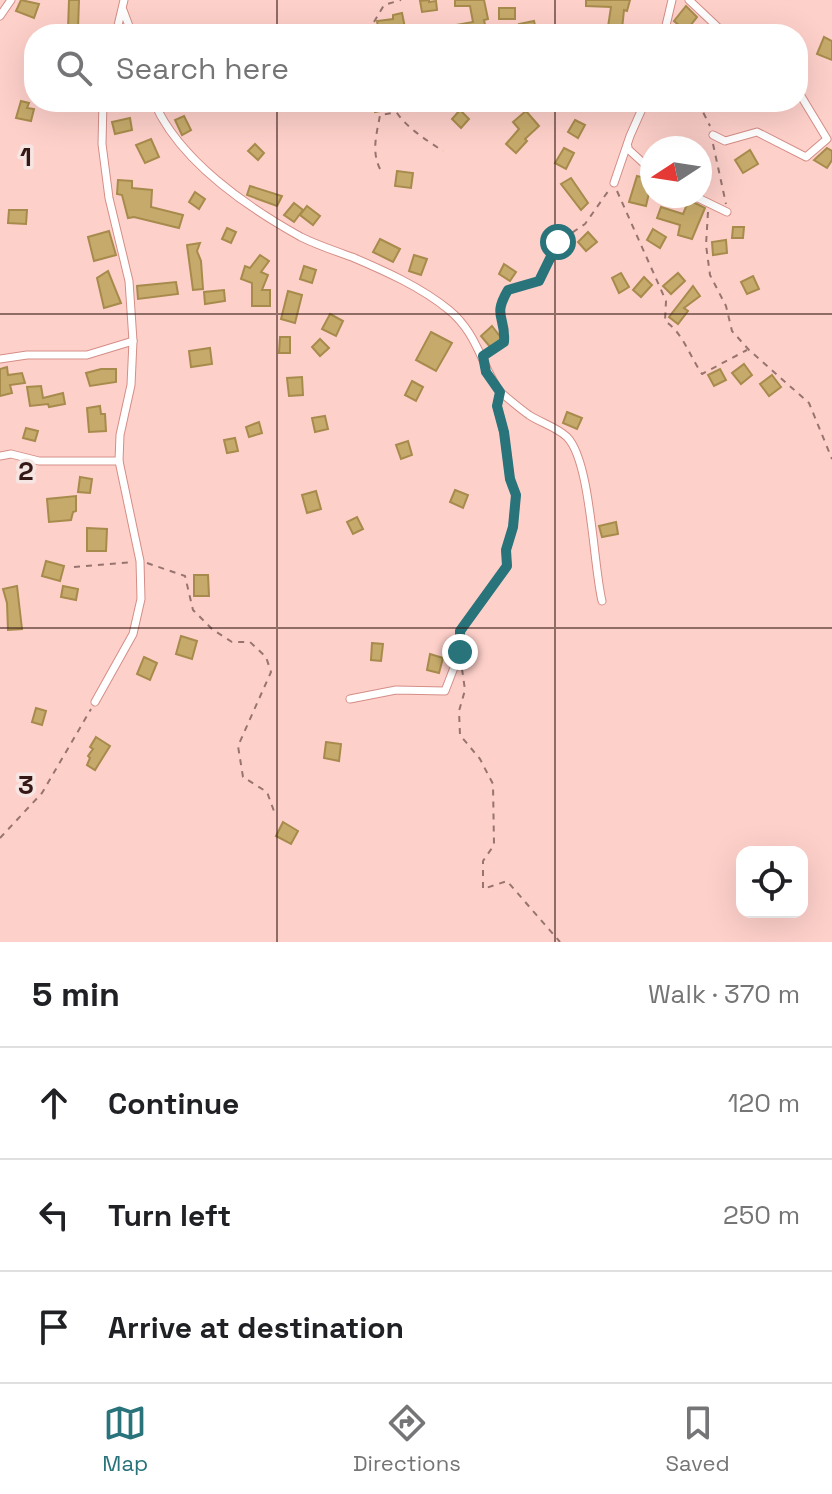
<!DOCTYPE html>
<meta charset="utf-8">
<style>
body{margin:0;font-family:"Space Grotesk",sans-serif;background:#f6f6f6;color:#202124}
.controls{position:absolute;right:24px;bottom:24px;display:grid;overflow:hidden;border-radius:16px;box-shadow:0 8px 32px #0002}
.controls button{width:72px;height:72px;display:grid;place-items:center;padding:0;border:0;border-bottom:2px solid #e0e0e0;background:#fff;color:#202124;font:40px sans-serif}
.compass{position:absolute;left:640px;top:136px;width:72px;height:72px;border-radius:50%;background:#fff;box-shadow:0 8px 32px #0002;rotate:258deg}
.stop{position:absolute;width:24px;height:24px;margin:-18px;border:6px solid #29737b;border-radius:50%;background:#fff}
.stop.end{background:#29737b;border-color:#fff;box-shadow:0 2px 8px #0008}
.list{margin:0;padding:0;list-style:none}
h2{display:flex;justify-content:space-between;align-items:center;height:104px;margin:0;padding:0 32px;font-size:34px}
h2 small{font-size:26px;font-weight:400;color:#757577}
.list li{display:grid;grid-template-columns:52px 1fr auto;gap:24px;align-items:center;box-sizing:border-box;height:112px;padding:0 32px;border-top:2px solid #e0e0e0}
.list b{display:block;font-size:30px;white-space:nowrap}
.list em{font-size:26px;font-style:normal;color:#757577}
.icon{flex:none;width:44px;height:44px;fill:none;stroke:currentColor;stroke-width:2;stroke-linecap:round;stroke-linejoin:round}
.map{position:relative;flex:none;width:832px;height:942px;overflow:hidden}
.search{position:absolute;background:#fff;box-shadow:0 8px 32px #0002;left:24px;right:24px;top:24px;height:88px;display:flex;align-items:center;gap:20px;box-sizing:border-box;padding:0 28px;border-radius:32px;color:#757577;font-size:30px}
.sheet{height:440px;background:#fff}
nav{display:flex;justify-content:space-around;align-items:center;box-sizing:border-box;height:112px;border-top:2px solid #e0e0e0;background:#fff;font-size:22px;color:#757577}
nav a{display:grid;justify-items:center;gap:4px}
nav .on{color:#29737b}
.map>svg:first-child{display:block}
.building{fill:#c6aa6b;stroke:#a78b4c;stroke-width:2}
.lines{fill:none;stroke-linecap:round;stroke-linejoin:round}
.street-casing{stroke:#d58d86;stroke-width:9}
.path{stroke:#98746f;stroke-width:2;stroke-dasharray:6 6;stroke-linecap:butt}
.street{stroke:#fff;stroke-width:7}
.route{stroke:#29737b;stroke-width:10}
.grid{fill:none;stroke:#341916;stroke-width:2;stroke-opacity:0.55}
.grid-label{font-size:26px;text-anchor:middle;font-weight:bold;fill:#341916;stroke:#f5e5e3;stroke-width:7;stroke-linejoin:round;paint-order:stroke}
</style>
<div class="map">
<svg width="832" height="942" viewBox="0 0 832 942">
<rect width="100%" height="100%" fill="#fed0ca"/>
<g class="building">
<path d="M21,0L39,4L34,18L16,11Z"/>
<path d="M69,0H79L78,29H68Z"/>
<path d="M429,0V2L436,1L437,10L422,12L420,1Z"/>
<path d="M455,0H484L488,19L484,20L487,34L458,32L456,25L473,22L470,6H455Z"/>
<path d="M586,0H630L627,11L624,10L622,29L608,27L611,7L586,6Z"/>
<path d="M686,6L697,17L686,31L674,21Z"/>
<rect x="499" y="8" width="16" height="11"/>
<path d="M402,13L405,28L389,32V34H379L377,21L393,19V15Z"/>
<path d="M534,21L537,34H521L519,24Z"/>
<path d="M824,37L832,41V60L817,54Z"/>
<path d="M21,101L29,103L27,108L34,109L31,121L16,118Z"/>
<path d="M373,102H388L390,109L375,112Z"/>
<path d="M460,110L469,119L461,128L452,119Z"/>
<path d="M526,111L539,126L525,139L527,141L516,153L506,144L519,129L513,122Z"/>
<path d="M184,116L191,130L182,135L175,120Z"/>
<path d="M130,118L132,130L115,134L112,122Z"/>
<path d="M575,120L585,125L578,138L568,132Z"/>
<path d="M151,139L159,157L145,163L136,145Z"/>
<path d="M255,144L264,153L258,160L248,151Z"/>
<path d="M564,148L574,153L566,169L555,163Z"/>
<path d="M827,148L832,151V160L827,168L814,160Z"/>
<path d="M750,150L758,164L743,173L735,160Z"/>
<path d="M397,171L413,173L411,188L395,186Z"/>
<path d="M637,176L652,180L646,206L629,202Z"/>
<path d="M571,178L588,203L581,210L561,184Z"/>
<path d="M118,180L132,181V188L152,190L151,207L183,215L179,228L134,217L128,218L122,195L117,194Z"/>
<path d="M250,186L282,196L277,206L247,195Z"/>
<path d="M195,192L205,199L199,209L189,202Z"/>
<path d="M689,200L705,208L692,239L678,235L680,225L657,218L661,207L683,214Z"/>
<path d="M294,203L303,210L294,222L284,215Z"/>
<path d="M307,206L320,216L313,225L300,215Z"/>
<path d="M9,210H27L26,224L8,223Z"/>
<path d="M733,227H744L743,238H732Z"/>
<path d="M227,228L236,232L231,243L222,239Z"/>
<path d="M653,229L666,237L660,248L647,240Z"/>
<path d="M109,231L116,255L94,261L88,237Z"/>
<path d="M588,232L597,242L586,251L578,242Z"/>
<path d="M380,239L400,249L393,262L373,252Z"/>
<path d="M726,240L727,253L713,255L712,242Z"/>
<path d="M200,243L197,251L201,261L203,289L193,290L187,245Z"/>
<path d="M260,255L269,261L261,272L268,275L262,290H270V306H252V283L241,279L245,266L250,268Z"/>
<path d="M414,255L427,259L421,275L409,271Z"/>
<path d="M504,264L516,272L510,281L499,274Z"/>
<path d="M304,266L316,270L312,283L300,279Z"/>
<path d="M108,271L121,303L104,308L97,278Z"/>
<path d="M621,273L629,287L619,293L612,278Z"/>
<path d="M678,273L685,281L671,294L663,286Z"/>
<path d="M753,276L759,289L747,294L741,282Z"/>
<path d="M644,277L652,285L641,297L633,290Z"/>
<path d="M176,282L178,294L138,299L137,286Z"/>
<path d="M693,286L700,296L684,308L688,311L678,324L669,317Z"/>
<path d="M224,290L225,301L205,304L204,292Z"/>
<path d="M288,291L302,295L295,323L281,319Z"/>
<path d="M330,314L343,321L336,336L322,329Z"/>
<path d="M492,326L502,339L491,348L481,336Z"/>
<path d="M431,332L452,343L436,371L416,360Z"/>
<path d="M280,337H290V353H279Z"/>
<path d="M320,339L329,348L320,356L312,347Z"/>
<path d="M210,348L212,364L191,367L189,351Z"/>
<path d="M744,364L752,375L741,384L732,373Z"/>
<path d="M7,367L8,375L22,373L25,383L10,385L12,393L0,396V369Z"/>
<path d="M101,369H116V382L90,386L86,373Z"/>
<path d="M720,369L726,380L714,386L708,375Z"/>
<path d="M772,375L781,387L769,396L760,384Z"/>
<path d="M302,377L303,395L289,396L287,378Z"/>
<path d="M412,381L423,387L416,401L405,395Z"/>
<path d="M41,386L43,398L63,393L65,404L49,407L48,404L30,406L27,387Z"/>
<path d="M100,406L101,414H105L106,431L89,432L87,408Z"/>
<path d="M567,412L582,418L577,429L563,423Z"/>
<path d="M325,416L328,429L315,432L312,418Z"/>
<path d="M259,422L262,433L249,437L246,427Z"/>
<path d="M26,428L38,431L35,441L23,438Z"/>
<path d="M235,438L238,451L227,453L224,440Z"/>
<path d="M408,441L412,455L401,459L396,445Z"/>
<path d="M80,477L92,479L90,493L78,492Z"/>
<path d="M455,490L468,495L463,508L450,502Z"/>
<path d="M316,491L321,509L307,513L302,495Z"/>
<path d="M76,496V511L73,512L71,520L49,522L47,499Z"/>
<path d="M357,517L363,529L353,534L347,522Z"/>
<path d="M616,522L618,534L602,537L599,526Z"/>
<path d="M87,528L107,529L106,551H87Z"/>
<path d="M46,561L64,566L60,581L42,576Z"/>
<path d="M194,575H208L209,596H194Z"/>
<path d="M17,586L22,629L8,630L7,603L3,589Z"/>
<path d="M63,586L78,589L76,600L61,597Z"/>
<path d="M181,636L197,641L192,659L176,654Z"/>
<path d="M372,643L383,644L381,661L371,660Z"/>
<path d="M430,654L443,658L439,673L427,670Z"/>
<path d="M144,657L157,663L150,680L137,674Z"/>
<path d="M36,708L46,711L42,725L32,722Z"/>
<path d="M96,737L110,746L95,770L87,765L90,758L88,756L93,749L90,747Z"/>
<path d="M326,742L341,744L339,761L324,758Z"/>
<path d="M283,822L298,831L291,844L276,836Z"/>
</g>
<g class="lines">
<defs>
<g id="street">
<path d="M689,0L725,34"/>
<path d="M123,10L132,34"/>
<path d="M0,16L11,0"/>
<path d="M116,34L124,0"/>
<path d="M664,34L672,0"/>
<path d="M154,102C179,160 247,207 301,237C317,245 335,251 352,257C385,271 421,287 449,310C477,333 481,364 500,392L497,406L504,432L510,479L516,495L513,527L506,550L507,566L460,631V652L445,691L396,690L350,699"/>
<path d="M713,135L725,141L757,132L806,157L827,139L798,91"/>
<path d="M628,147V149L652,171"/>
<path d="M614,183L630,136L645,102"/>
<path d="M694,196L727,212"/>
<path d="M0,359L27,355H87L133,341"/>
<path d="M500,392C509,399 519,408 529,415C541,423 557,427 567,437C591,461 593,564 602,601"/>
<path d="M0,456L11,454L39,461H119"/>
<path d="M95,702L133,634L141,599L140,561L119,461L120,435L131,385L133,341L129,281L109,198L102,144L103,102"/>
</g>
</defs>
<use href="#street" class="street-casing"/>
<g class="path">
<path d="M374,34V22L384,5L401,0"/>
<path d="M392,102C396,121 426,140 443,151"/>
<path d="M698,102L710,126"/>
<path d="M713,144L726,204"/>
<path d="M380,169C371,151 377,133 380,115L393,113"/>
<path d="M617,191L666,301L665,321C683,333 689,355 702,374L747,350"/>
<path d="M708,212L706,245L710,275L726,306L732,331L749,350L809,403L832,459"/>
<path d="M487,354L504,342C505,316 492,317 508,290L539,281L558,242L585,224L609,190"/>
<path d="M147,563L185,576L193,610L212,629L232,642H250L266,657L271,672L238,746L243,777L267,792L275,814"/>
<path d="M74,567L133,562"/>
<path d="M462,669L465,690L459,711L460,735L480,759L493,784L494,845L483,861V889L507,881L560,942"/>
<path d="M0,838L42,793L91,709"/>
</g>
<use href="#street" class="street"/>
</g>
<g class="lines">
<path class="route" d="M460,652V631L507,566L506,550L513,527L516,495L510,479L504,432L497,406L500,392L486,372L483,356L504,342C506,316 492,317 508,290L539,281L558,242"/>
</g>
<path class="grid" d="M277,0V34M555,0V34M277,102V942M555,102V942M0,314H832M0,628H832"/>
<g class="grid-label">
<text x="26" y="166">1</text>
<text x="26" y="480">2</text>
<text x="26" y="794">3</text>
</g>
</svg>
<div class="controls">
<button><svg class="icon" aria-label="locate" viewBox="0 0 24 24"><circle cx="12" cy="12" r="6"/><path d="M12 2v4M12 18v4M2 12h4M18 12h4"/></svg></button>
</div>
<svg class="compass" viewBox="-18 -18 36 36"><path d="M0-13l5 13h-10z" fill="#e53935"/><path d="M0 13l5-13h-10z" fill="#757577"/></svg>
<div class="stop" style="left:558px;top:242px"></div>
<div class="stop end" style="left:460px;top:652px"></div>
<div class="search"><svg class="icon" aria-label="search" viewBox="0 0 24 24"><circle cx="10" cy="10" r="6"/><path d="M15 15l6 6"/></svg>Search here</div>
</div>
<section class="sheet">
<h2>5 min<small>Walk · 370 m</small></h2>
<ul class="list">
<li><svg class="icon" aria-label="ahead" viewBox="0 0 24 24"><path d="M12 20V5M6 11l6-6 6 6"/></svg><div><b>Continue</b></div><em>120 m</em></li>
<li><svg class="icon" aria-label="left" viewBox="0 0 24 24"><path d="M17 20v-9H6M10 6l-5 5 5 5"/></svg><div><b>Turn left</b></div><em>250 m</em></li>
<li><svg class="icon" aria-label="arrive" viewBox="0 0 24 24"><path d="M6 21V4h12l-3 4 3 4H6"/></svg><div><b>Arrive at destination</b></div></li>
</ul>
</section>
<nav>
<a class="on"><svg class="icon" aria-label="map" viewBox="0 0 24 24"><path d="M3 6l6-2 6 2 6-2v14l-6 2-6-2-6 2zM9 4v14M15 6v14"/></svg>Map</a>
<a><svg class="icon" aria-label="directions" viewBox="0 0 24 24"><path d="M12 3l9 9-9 9-9-9zM9 14v-3h6M13 9l2 2-2 2"/></svg>Directions</a>
<a><svg class="icon" aria-label="saved" viewBox="0 0 24 24"><path d="M7 4h10v16l-5-4-5 4z"/></svg>Saved</a>
</nav>
